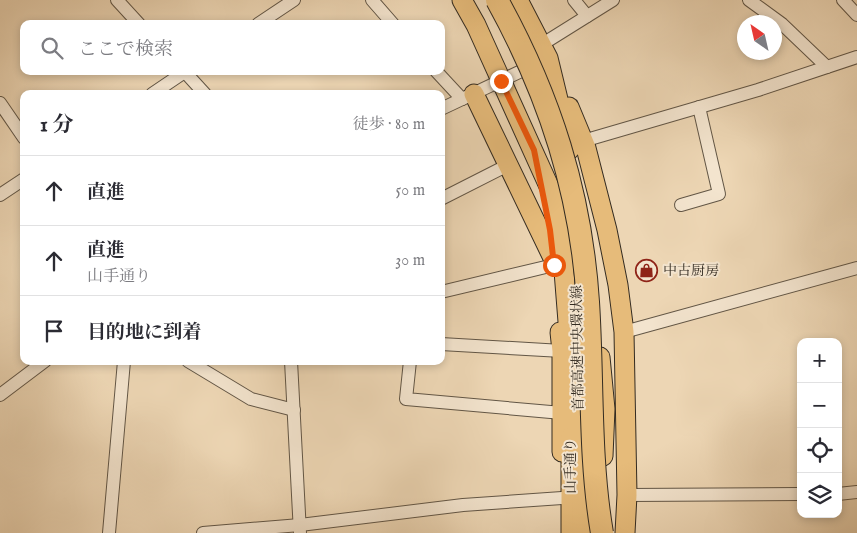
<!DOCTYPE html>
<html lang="ja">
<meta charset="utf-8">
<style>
body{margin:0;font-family:"IM FELL English","Noto Serif JP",serif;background:#f7f7f7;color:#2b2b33}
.controls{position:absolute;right:15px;bottom:15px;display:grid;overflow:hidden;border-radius:10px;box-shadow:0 2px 8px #0003}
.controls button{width:45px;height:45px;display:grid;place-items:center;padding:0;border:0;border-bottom:1px solid #e1e1e2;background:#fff;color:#2b2b33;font:25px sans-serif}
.compass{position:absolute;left:737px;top:15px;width:45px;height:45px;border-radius:50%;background:#fff;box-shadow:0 2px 8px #0003;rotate:326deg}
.stop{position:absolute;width:15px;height:15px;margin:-11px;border:4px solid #ea580c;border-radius:50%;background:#fff}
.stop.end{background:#ea580c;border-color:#fff;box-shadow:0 1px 5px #0008}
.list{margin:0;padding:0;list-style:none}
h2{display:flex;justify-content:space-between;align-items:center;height:65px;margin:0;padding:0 20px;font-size:21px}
h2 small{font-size:16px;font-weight:400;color:#7c7c81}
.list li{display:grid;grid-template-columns:32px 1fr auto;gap:15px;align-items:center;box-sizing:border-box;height:70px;padding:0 20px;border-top:1px solid #e1e1e2}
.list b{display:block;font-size:19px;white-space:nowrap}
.list p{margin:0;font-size:16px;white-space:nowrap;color:#7c7c81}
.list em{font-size:16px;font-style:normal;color:#7c7c81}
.icon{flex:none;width:28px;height:28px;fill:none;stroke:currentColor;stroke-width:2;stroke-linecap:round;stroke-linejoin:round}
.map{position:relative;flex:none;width:857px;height:533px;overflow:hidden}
.search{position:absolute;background:#fff;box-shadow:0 2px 8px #0003;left:20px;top:20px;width:425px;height:55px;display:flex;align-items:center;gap:12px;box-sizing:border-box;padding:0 18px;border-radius:10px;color:#7c7c81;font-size:19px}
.panel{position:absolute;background:#fff;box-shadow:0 2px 8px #0003;left:20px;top:90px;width:425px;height:275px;border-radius:10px}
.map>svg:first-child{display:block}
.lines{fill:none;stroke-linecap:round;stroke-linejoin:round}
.street-casing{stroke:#625646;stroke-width:14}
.primary-casing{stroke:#332b21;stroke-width:21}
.highway-casing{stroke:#332b21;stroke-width:24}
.street{stroke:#f3e4ce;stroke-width:12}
.primary{stroke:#e6bb7a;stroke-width:19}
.highway{stroke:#e6bb7a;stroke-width:22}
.highway-bridge-casing{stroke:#332b21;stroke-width:24;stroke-linecap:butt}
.highway-bridge{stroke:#e6bb7a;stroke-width:22}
.route{stroke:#ea580c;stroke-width:6}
.labels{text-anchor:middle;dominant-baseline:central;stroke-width:4;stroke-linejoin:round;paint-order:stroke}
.poi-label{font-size:14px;fill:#332b21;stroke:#f3e4ce;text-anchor:start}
.street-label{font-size:14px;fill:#332b21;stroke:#f3e4ce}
</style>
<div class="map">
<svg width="857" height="533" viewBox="0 0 857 533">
<rect width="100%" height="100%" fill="#edd6b4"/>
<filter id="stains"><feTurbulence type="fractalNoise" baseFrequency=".004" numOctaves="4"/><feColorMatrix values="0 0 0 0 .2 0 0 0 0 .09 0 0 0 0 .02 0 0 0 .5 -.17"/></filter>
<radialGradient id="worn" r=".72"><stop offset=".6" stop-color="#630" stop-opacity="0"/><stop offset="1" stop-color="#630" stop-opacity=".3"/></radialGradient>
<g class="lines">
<defs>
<g id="street">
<path d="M117,0L139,24"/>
<path d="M372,0L393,24"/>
<path d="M574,0L587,16"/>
<path d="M749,0L782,24L827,67"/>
<path d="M843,0L857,15"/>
<path d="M258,24L294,0"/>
<path d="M541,45L613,0"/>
<path d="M184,71L205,94"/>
<path d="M436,71L462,99"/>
<path d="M152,94L186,71"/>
<path d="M0,103L24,138"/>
<path d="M441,109L534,65"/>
<path d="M583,141L758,90L857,57"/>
<path d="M0,195L24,179"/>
<path d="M441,199L508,165"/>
<path d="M681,205L719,194L699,107"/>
<path d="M441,292L554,265"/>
<path d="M624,332L857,268"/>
<path d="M441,344L562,351"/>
<path d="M188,361L251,399L294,410"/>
<path d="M291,361L300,533"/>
<path d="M410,361L406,399L562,413"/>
<path d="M0,395L45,361"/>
<path d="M838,494L857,492"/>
<path d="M627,495L801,494"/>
<path d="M109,533L124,361"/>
<path d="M203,533L300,525L463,505L562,498"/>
</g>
<g id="primary">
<path d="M462,0L476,25L552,193L561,233L570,347"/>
<path d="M518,0L548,58L570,149"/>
<path d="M474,94L553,258"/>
<path d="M569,107L586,148L607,230L618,285L624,332L627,495L625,533"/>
<path d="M560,332L562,351V452"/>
<path d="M600,357L605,409L603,456"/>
<path d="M571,437V533"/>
</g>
<g id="highway">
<path d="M583,440L584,533"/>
<path d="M579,456V323"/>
</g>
</defs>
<use href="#street" class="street-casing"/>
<use href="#primary" class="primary-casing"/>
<use href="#highway" class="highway-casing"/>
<use href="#street" class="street"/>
<use href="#primary" class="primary"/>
<use href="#highway" class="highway"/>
<defs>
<path id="highway-bridge" d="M497,0C550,96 581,193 588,302C593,379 589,457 602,533"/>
</defs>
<use href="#highway-bridge" class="highway-bridge-casing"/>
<use href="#highway-bridge" class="highway-bridge"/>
</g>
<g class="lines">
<path class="route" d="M501,81L534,150L550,230L554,265"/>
</g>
<defs>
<symbol id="shop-ring" viewBox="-11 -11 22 22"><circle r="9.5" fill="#f3e4ce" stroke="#8f2418" stroke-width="1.5"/><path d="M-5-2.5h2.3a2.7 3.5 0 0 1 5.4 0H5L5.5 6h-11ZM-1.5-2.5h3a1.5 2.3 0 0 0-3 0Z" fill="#8f2418"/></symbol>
</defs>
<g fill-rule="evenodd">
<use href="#shop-ring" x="634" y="258" width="25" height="25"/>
</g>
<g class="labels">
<g class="poi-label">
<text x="663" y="271">中古厨房</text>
</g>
<g class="street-label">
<text transform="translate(578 348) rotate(-91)">首都高速中央環状線</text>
<text transform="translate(571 466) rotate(-90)">山手通り</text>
</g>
</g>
<rect width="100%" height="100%" filter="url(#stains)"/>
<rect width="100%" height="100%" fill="url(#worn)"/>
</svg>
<div class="controls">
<button>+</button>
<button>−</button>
<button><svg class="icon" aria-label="locate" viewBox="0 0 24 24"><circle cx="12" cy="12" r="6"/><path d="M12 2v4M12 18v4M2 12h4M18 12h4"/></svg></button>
<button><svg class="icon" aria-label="layers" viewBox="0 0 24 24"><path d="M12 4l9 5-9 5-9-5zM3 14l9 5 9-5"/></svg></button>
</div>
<svg class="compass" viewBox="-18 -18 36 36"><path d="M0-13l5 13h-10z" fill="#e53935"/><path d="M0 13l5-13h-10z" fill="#7c7c81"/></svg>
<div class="stop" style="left:554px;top:265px"></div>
<div class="stop end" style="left:501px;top:81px"></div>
<div class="search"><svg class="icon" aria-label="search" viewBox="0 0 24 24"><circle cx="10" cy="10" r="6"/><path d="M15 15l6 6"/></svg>ここで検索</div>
<section class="panel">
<h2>1 分<small>徒歩 · 80 m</small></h2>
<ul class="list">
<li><svg class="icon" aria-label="ahead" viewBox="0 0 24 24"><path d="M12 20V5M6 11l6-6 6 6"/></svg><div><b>直進</b></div><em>50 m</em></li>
<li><svg class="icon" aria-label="ahead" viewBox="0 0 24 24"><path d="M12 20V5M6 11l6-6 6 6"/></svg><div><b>直進</b><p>山手通り</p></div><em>30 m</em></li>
<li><svg class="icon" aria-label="arrive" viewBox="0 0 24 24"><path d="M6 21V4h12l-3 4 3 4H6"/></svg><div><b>目的地に到着</b></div></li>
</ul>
</section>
</div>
